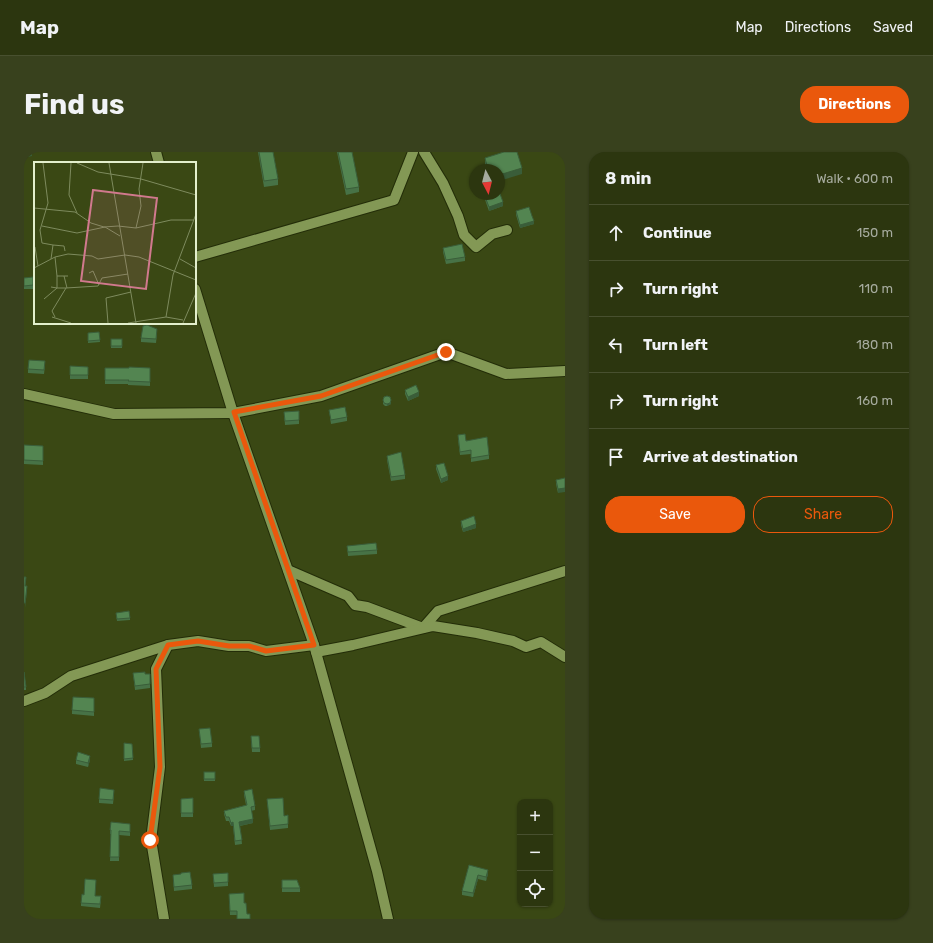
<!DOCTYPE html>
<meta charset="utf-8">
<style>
body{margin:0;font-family:Rubik,sans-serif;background:#38411d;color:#f1f3f6}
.controls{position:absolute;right:12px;bottom:12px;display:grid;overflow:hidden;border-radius:8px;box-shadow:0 1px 3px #0004}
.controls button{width:36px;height:36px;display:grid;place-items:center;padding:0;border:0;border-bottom:1px solid #48502f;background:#2c360f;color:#f1f3f6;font:20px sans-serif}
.compass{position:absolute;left:445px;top:12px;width:36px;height:36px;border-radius:50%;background:#2c360f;box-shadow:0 1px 3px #0004;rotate:173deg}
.stop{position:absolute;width:12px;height:12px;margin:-9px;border:3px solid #ea580c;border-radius:50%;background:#fff}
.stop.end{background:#ea580c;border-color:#fff;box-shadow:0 1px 4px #0008}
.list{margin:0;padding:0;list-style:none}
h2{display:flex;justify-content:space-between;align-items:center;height:52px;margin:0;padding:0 16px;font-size:17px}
h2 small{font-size:13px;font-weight:400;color:#a6ab9e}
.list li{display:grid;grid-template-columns:26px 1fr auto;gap:12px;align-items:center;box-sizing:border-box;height:56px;padding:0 16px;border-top:1px solid #48502f}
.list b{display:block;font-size:15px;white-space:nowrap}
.list em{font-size:13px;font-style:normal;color:#a6ab9e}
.actions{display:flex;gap:8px;padding:12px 16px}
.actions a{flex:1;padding:9px 0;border:1px solid #ea580c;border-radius:16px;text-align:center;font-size:14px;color:#ea580c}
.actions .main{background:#ea580c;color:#fff}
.icon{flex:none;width:22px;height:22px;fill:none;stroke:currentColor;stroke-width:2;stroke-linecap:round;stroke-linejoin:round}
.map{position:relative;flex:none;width:541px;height:767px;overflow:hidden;border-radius:16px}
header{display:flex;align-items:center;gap:24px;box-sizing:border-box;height:56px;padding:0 20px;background:#2c360f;border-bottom:1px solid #48502f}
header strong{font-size:19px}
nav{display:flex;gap:22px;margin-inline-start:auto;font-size:14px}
.intro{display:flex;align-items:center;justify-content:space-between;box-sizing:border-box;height:96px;padding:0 24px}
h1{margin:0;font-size:28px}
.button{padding:10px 18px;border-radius:16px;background:#ea580c;color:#fff;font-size:14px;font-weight:700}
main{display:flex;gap:24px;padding:0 24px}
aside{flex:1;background:#2c360f;border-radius:16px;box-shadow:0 1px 3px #0004}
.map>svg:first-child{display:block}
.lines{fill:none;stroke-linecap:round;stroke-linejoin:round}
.minor-casing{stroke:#232d08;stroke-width:12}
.minor{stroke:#839855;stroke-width:10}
.wall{fill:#477246}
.shaded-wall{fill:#3a5d39}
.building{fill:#538551;stroke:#3a5d39}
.route{stroke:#ea580c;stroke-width:5}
.inset-road{fill:none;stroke:#7e8b5e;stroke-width:1}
.view{fill:#d1798e;fill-opacity:0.15;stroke:#d1798e;stroke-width:2}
.inset-edge{fill:none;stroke:#e3efcc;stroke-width:2}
</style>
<header>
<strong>Map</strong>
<nav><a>Map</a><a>Directions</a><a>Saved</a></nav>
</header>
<div class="intro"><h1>Find us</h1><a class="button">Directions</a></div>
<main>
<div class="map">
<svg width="541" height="767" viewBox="0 0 541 767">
<rect width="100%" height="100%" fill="#3a4814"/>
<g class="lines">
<defs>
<g id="minor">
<path d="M132,0L135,11"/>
<path d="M400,0L419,31L434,64L440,83L452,95L468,82L483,78"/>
<path d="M171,105L370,48L389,0"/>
<path d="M171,137L209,261L290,493L353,719L364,767"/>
<path d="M0,242L90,262L209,261L297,244L422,200L482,222L541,219"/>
<path d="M264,418L324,444L331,453L343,455L399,476L414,459L541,419"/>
<path d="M292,500L329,493L409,474L453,481L489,489L502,495L517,490L541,505"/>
<path d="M0,549L21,541L47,524L144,493L174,489L205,494H225L242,499L290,493"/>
<path d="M140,767L127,688L136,615L132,517L144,493"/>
</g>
</defs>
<use href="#minor" class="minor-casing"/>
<use href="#minor" class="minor"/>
</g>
<g class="wall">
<path d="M234,0H249L254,27V33L240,35Z"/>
<path d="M313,0H328L335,35V40L322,43Z"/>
<path d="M461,6L498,22L475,18H463L461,12Z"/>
<path d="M459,42H475L479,54L465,59Z"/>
<path d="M492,59L510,72L496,76L492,63Z"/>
<path d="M419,96L441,105V109L422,112L419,100Z"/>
<path d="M0,126L9,133V137H0Z"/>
<path d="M75,180L76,190L64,191V181Z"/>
<path d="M133,181L132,191L117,190V186Z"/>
<rect x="87" y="187" width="11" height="9"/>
<path d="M21,213L20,222L4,221V217Z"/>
<path d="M46,214L64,215V227H46Z"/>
<path d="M81,216H126V234L104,233V232H81Z"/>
<path d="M381,238L395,244L384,249L381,242Z"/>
<path d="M359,247H367V252L363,254H361L359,252Z"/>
<path d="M305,258L323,265V269L307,272Z"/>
<path d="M275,259V272L261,273L260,260Z"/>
<path d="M434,283L465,303V307L447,310V302L436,303L434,287Z"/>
<path d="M0,293L19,294V313L0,312Z"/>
<path d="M363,304L381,323V327L367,329L363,308Z"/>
<path d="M412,313L424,328L417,331L412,317Z"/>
<path d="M541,326L534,341L532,332V328Z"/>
<path d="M437,369L452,376L439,380L437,373Z"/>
<path d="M323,394L353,398V402L324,404Z"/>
<path d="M92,461L106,466V468L93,469Z"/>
<path d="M0,520L2,535V538H0Z"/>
<path d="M109,521L121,522H126V536L111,538Z"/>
<path d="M70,546V564L48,562V558Z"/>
<path d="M175,577L188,591V595L177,596Z"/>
<path d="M227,584L236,596V600H228Z"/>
<path d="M108,592L109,608L100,609V607Z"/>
<path d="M52,608H66L64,615L52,612Z"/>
<rect x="180" y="620" width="11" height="9"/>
<path d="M220,639L231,654V658L227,659L229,671L216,674L218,692L211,693L209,674H207L205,669H202L200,662V659L222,653L220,643Z"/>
<path d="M90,642L89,652L75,651V647Z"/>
<path d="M169,646V665H157V647Z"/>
<path d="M243,647L260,664L264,672V676L246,678Z"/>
<path d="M106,676V684L95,683V709H86L87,682H86V678Z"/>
<path d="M445,713L464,722L462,729L454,727L449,745L438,743V739Z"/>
<path d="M189,722L204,730V734L190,735Z"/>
<path d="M149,723L168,733V737L150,739Z"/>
<path d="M258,728L276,736V740H258Z"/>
<path d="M220,741L213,763H206L205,742Z"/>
<path d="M71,744L77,747L76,756L57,754V751Z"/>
</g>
<g class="shaded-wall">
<path d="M8,0V4L0,6V2Z"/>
<path d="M498,16V22L475,29V23Z"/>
<path d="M479,50V54L465,59V55Z"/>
<path d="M510,69V72L496,76V73Z"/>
<path d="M395,240V244L384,249V245Z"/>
<path d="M367,250V252L363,254V252Z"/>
<path d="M424,324V328L417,331V327Z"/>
<path d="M541,336V340L534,341V337Z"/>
<path d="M452,372V376L439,380V377Z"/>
<path d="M3,434V439L1,456V451Z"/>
<path d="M66,604V608L64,615V611Z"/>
<path d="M229,667V671L215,674V670Z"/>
<path d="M209,670V674H207V671Z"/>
<path d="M464,718V722L462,729V725Z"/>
<path d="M454,723V727L449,745V741Z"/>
</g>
<g class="building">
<path d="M0,0H8L0,2Z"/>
<path d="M235,0H249L254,27L240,29Z"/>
<path d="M314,0H328L335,35L322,37Z"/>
<path d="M480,0H493L498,16L475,23V18H464L461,6Z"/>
<path d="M475,39L479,50L465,55L460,42H475Z"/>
<path d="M505,55L508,64L510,69L496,73L492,59Z"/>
<path d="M438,92L441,105L422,108L419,96Z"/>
<path d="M9,125V133L0,134V126Z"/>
<path d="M123,173L133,177L132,187L117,186L119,174Z"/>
<path d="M75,180L76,188L64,189V181Z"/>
<rect x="87" y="187" width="11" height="7"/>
<path d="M5,208L21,209L20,218L4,217Z"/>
<path d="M46,214L64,215V223H46Z"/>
<path d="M105,215L126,216V230L104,229L105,228H81V216H105Z"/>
<path d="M392,233L395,240L384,245L381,238Z"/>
<circle cx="363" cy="248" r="4"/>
<path d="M321,255L323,265L307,268L305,258Z"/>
<path d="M275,259V268L261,269L260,260Z"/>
<path d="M441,282L442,289L463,285L465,303L447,306V298L436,300L434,283Z"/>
<path d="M0,293L19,294V309L0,308Z"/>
<path d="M377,300L381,323L367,325L363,304Z"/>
<path d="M420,311L424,324L417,327L412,313Z"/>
<path d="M541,326V336L534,337L532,328Z"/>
<path d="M450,364L452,372L439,377L437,369Z"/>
<path d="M352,391L353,398L324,400L323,394Z"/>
<path d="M0,425H2L1,434H3L1,451H0Z"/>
<path d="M105,459L106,466L93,467L92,461Z"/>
<path d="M0,520L2,535H0Z"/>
<path d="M121,520V522H126V532L111,534L109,521Z"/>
<path d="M49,545L70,546V560L48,558Z"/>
<path d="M186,576L188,591L177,592L175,577Z"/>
<path d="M227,584H235L236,596H228Z"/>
<path d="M100,591L108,592L109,606L100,607Z"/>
<path d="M54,600L66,604L64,611L52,608Z"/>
<rect x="180" y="620" width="11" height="7"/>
<path d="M76,636L90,638L89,648L75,647Z"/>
<path d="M228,637L231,654L227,655L229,667L215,670L218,688L211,689L209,670L207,671L205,665H202L200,659L223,653L220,639Z"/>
<path d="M169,646V661H157V647Z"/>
<path d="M259,646L260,664L264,663V672L246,674L243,647Z"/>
<path d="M87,670L106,672V680L95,679V705H86L87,678H86Z"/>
<path d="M445,713L464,718L462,725L454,723L449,741L438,739Z"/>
<path d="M166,720L168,733L150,735L149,723L157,722V721Z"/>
<path d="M204,721V730L190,731L189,722Z"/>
<path d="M61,727L72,728L71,744H77L76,752L57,751L58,742L60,743Z"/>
<path d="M258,728H273L276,736H258Z"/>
<path d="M220,741V751H222L223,762H226V767H213V759H206L205,742Z"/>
</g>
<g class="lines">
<path class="route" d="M126,688L136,615L132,517L144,493L174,489L205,494H225L242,499L290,493L210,260L297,244L422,200"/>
</g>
<g transform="translate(10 10)">
<rect width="162" height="162" fill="#3a4814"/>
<path class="inset-road" d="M9,1L14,41L6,68L8,81L19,83L17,97M37,1L35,33L43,51M43,1L64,10L107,17L162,33M75,1L102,161M0,46L41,50L57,61L70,65L84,64M8,64L43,71L71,65L86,74M84,64L102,66L137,58H160M102,66L107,44L105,27L109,1M19,83L30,84L31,89M1,85L4,104M21,95L23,114M146,97L162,106M0,106L21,95L34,92L58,94L64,97L91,93L105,95L162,118M55,111L59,109L65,123M30,114L33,126M32,126H23V114H34M10,137L23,126L17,125M18,155L37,161M21,155L18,149L32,126L64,124L68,116L94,112M132,155L139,113L162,52M74,161L72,136L97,130M94,161L132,155L149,158M149,161L162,131"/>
<path class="view" d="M59,28L123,36L112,127L47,119Z"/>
<rect width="162" height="162" class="inset-edge"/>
</g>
</svg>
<div class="controls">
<button>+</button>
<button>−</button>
<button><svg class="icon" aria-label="locate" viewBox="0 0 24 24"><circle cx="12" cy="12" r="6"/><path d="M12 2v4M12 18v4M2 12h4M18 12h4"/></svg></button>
</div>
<svg class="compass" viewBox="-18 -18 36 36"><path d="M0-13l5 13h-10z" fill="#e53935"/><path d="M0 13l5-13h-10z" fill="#a6ab9e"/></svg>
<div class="stop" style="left:126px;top:688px"></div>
<div class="stop end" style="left:422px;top:200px"></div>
</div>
<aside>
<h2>8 min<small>Walk · 600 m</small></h2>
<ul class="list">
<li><svg class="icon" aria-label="ahead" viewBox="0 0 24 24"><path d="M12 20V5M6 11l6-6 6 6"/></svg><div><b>Continue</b></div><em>150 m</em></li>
<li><svg class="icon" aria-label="right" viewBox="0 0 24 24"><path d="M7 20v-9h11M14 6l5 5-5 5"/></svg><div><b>Turn right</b></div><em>110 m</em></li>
<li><svg class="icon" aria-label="left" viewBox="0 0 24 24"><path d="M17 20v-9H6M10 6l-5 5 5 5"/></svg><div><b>Turn left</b></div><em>180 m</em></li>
<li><svg class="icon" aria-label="right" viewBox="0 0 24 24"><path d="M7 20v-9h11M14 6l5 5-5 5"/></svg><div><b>Turn right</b></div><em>160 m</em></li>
<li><svg class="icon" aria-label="arrive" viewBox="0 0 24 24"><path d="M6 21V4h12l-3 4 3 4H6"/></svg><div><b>Arrive at destination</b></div></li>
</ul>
<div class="actions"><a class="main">Save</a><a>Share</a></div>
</aside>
</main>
